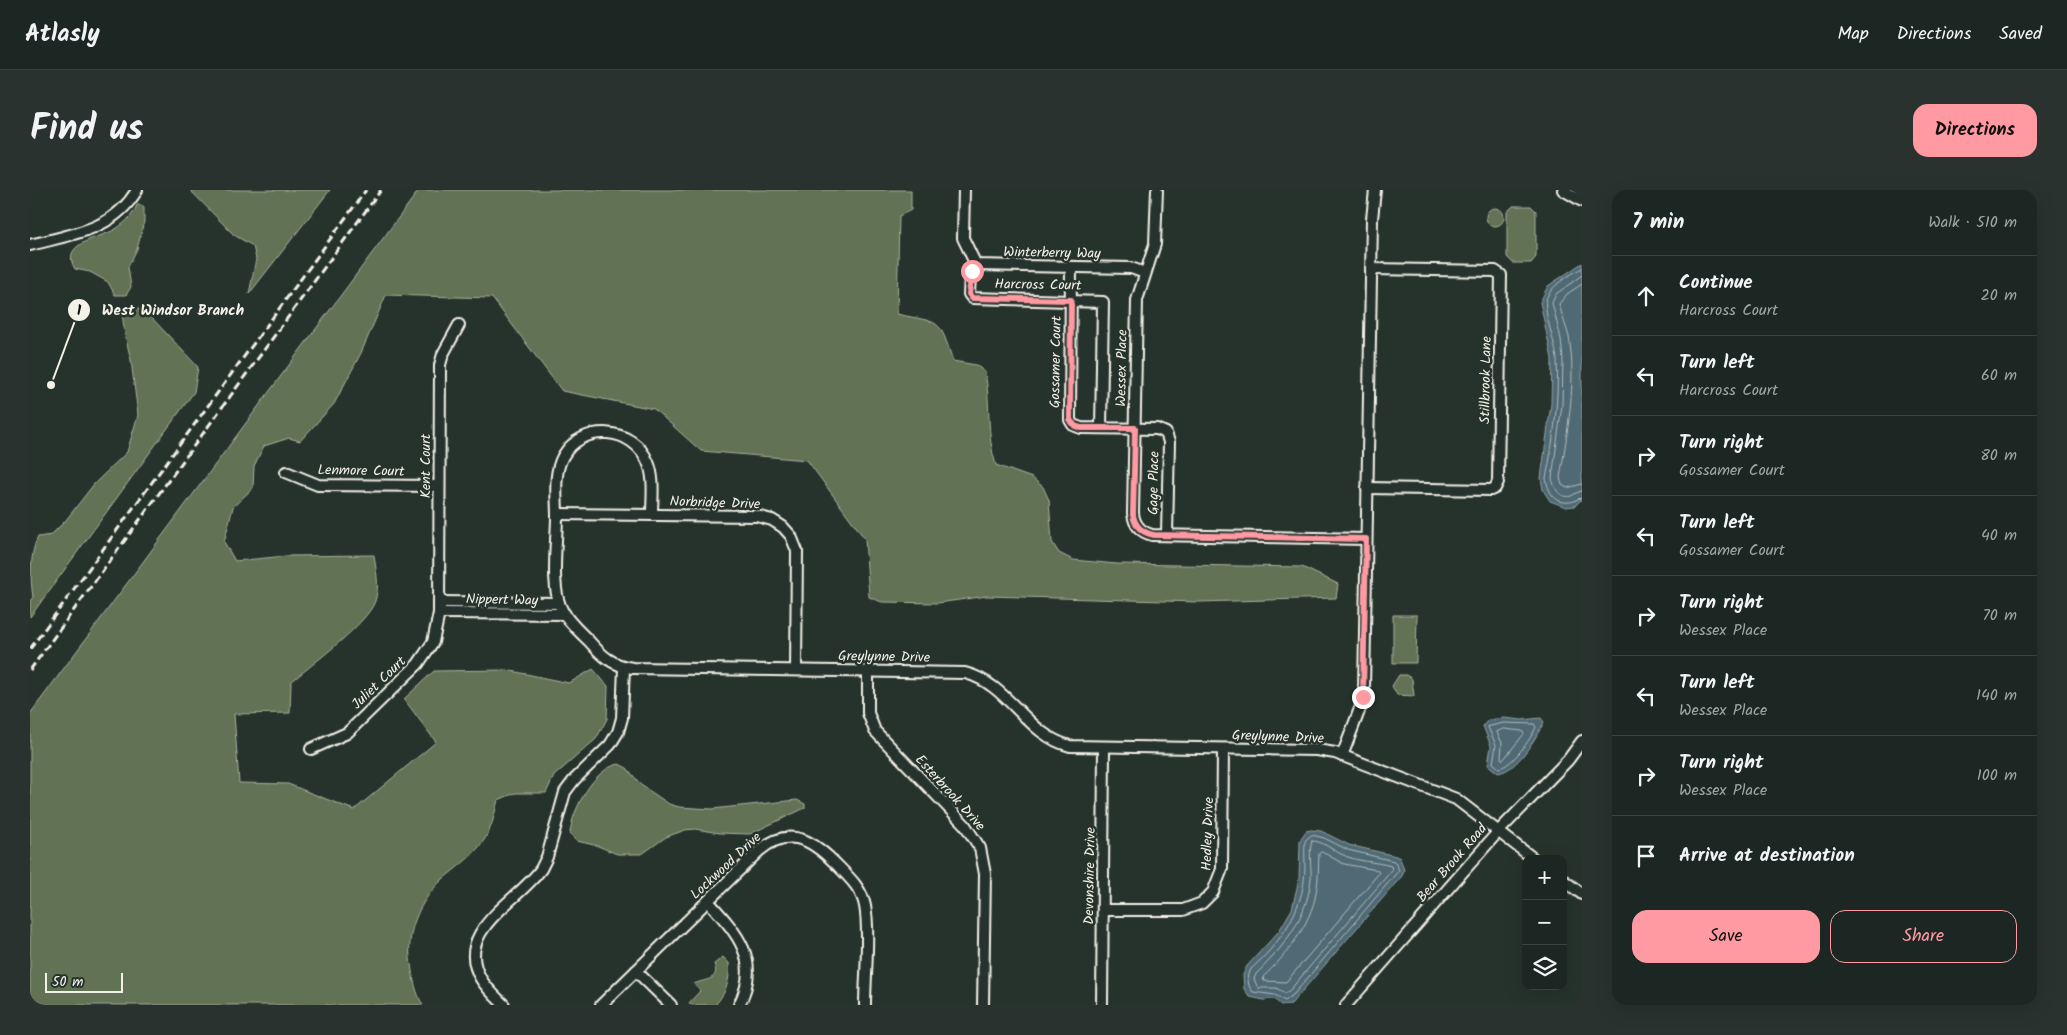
<!DOCTYPE html>
<meta charset="utf-8">
<style>
body{margin:0;font-family:Kalam,sans-serif;background:#29322f;color:#f1f3f6}
.controls{position:absolute;right:15px;bottom:15px;display:grid;overflow:hidden;border-radius:10px;box-shadow:0 5px 20px #0002}
.controls button{width:45px;height:45px;display:grid;place-items:center;padding:0;border:0;border-bottom:1px solid #3a4340;background:#1c2622;color:#f1f3f6;font:25px sans-serif}
.scale{position:absolute;left:15px;bottom:12px;width:78px;box-sizing:border-box;padding-left:5px;border:2px solid #f4f1e8;border-top:0;font-size:14px;line-height:18px;white-space:nowrap;color:#f4f1e8;-webkit-text-stroke:4px #26332d;paint-order:stroke}
.stop{position:absolute;width:15px;height:15px;margin:-11px;border:4px solid #ff9aa2;border-radius:50%;background:#fff}
.stop.end{background:#ff9aa2;border-color:#fff;box-shadow:0 1px 5px #0008}
.list{margin:0;padding:0;list-style:none}
h2{display:flex;justify-content:space-between;align-items:center;height:65px;margin:0;padding:0 20px;font-size:21px}
h2 small{font-size:16px;font-weight:400;color:#a0a5a5}
.list li{display:grid;grid-template-columns:32px 1fr auto;gap:15px;align-items:center;box-sizing:border-box;height:80px;padding:0 20px;border-top:1px solid #3a4340}
.list b{display:block;font-size:19px;white-space:nowrap}
.list p{margin:0;font-size:16px;white-space:nowrap;color:#a0a5a5}
.list em{font-size:16px;font-style:normal;color:#a0a5a5}
.actions{display:flex;gap:10px;padding:15px 20px}
.actions a{flex:1;padding:11px 0;border:1px solid #ff9aa2;border-radius:15px;text-align:center;font-size:18px;color:#ff9aa2}
.actions .main{background:#ff9aa2;color:#111}
.icon{flex:none;width:28px;height:28px;fill:none;stroke:currentColor;stroke-width:2;stroke-linecap:round;stroke-linejoin:round}
.map{position:relative;flex:none;width:1552px;height:815px;overflow:hidden;border-radius:15px}
header{display:flex;align-items:center;gap:30px;box-sizing:border-box;height:70px;padding:0 25px;background:#1c2622;border-bottom:1px solid #3a4340}
header strong{font-size:24px}
nav{display:flex;gap:28px;margin-inline-start:auto;font-size:18px}
.intro{display:flex;align-items:center;justify-content:space-between;box-sizing:border-box;height:120px;padding:0 30px}
h1{margin:0;font-size:35px}
.button{padding:12px 22px;border-radius:15px;background:#ff9aa2;color:#111;font-size:18px;font-weight:700}
main{display:flex;gap:30px;padding:0 30px}
aside{flex:1;background:#1c2622;border-radius:15px;box-shadow:0 5px 20px #0002}
.map>svg:first-child{display:block}
.green{fill:#627254;stroke:#abb29e}
.water{fill:#506a75;stroke:#92a0a3}
.lines{fill:none;stroke-linecap:round;stroke-linejoin:round}
.shore{stroke:#b2bbba;stroke-width:1}
.minor-casing{stroke:#f4f1e8;stroke-width:14}
.minor{stroke:#26332d;stroke-width:10}
.rail{stroke:#f4f1e8;stroke-width:3;stroke-dasharray:8 4;stroke-linecap:butt}
.route{stroke:#ff9aa2;stroke-width:6}
.labels{text-anchor:middle;dominant-baseline:central;stroke-width:5;stroke-linejoin:round;paint-order:stroke}
.street-label{font-size:14px;fill:#f4f1e8;stroke:#26332d}
.leader{fill:none;stroke:#f4f1e8;stroke-width:2}
.callout-dot{fill:#f4f1e8;stroke:#26332d;stroke-width:2}
.mark-label{font-size:15px;text-anchor:middle;font-weight:bold;fill:#111}
.callout-label{font-size:15px;text-anchor:middle;font-weight:bold;fill:#f4f1e8;stroke:#26332d;stroke-width:5;stroke-linejoin:round;paint-order:stroke}
</style>
<header>
<strong>Atlasly</strong>
<nav><a>Map</a><a>Directions</a><a>Saved</a></nav>
</header>
<div class="intro"><h1>Find us</h1><a class="button">Directions</a></div>
<main>
<div class="map">
<svg width="1552" height="815" viewBox="0 0 1552 815">
<rect width="100%" height="100%" fill="#26332d"/>
<filter id="ink" filterUnits="userSpaceOnUse"><feTurbulence type="fractalNoise" baseFrequency=".02" numOctaves="2"/><feDisplacementMap in="SourceGraphic" scale="10" xChannelSelector="R" yChannelSelector="G"/><feConvolveMatrix kernelMatrix="1 2 1 2 8 2 1 2 1" color-interpolation-filters="sRGB"/></filter>
<g filter="url(#ink)">
<g class="green">
<path d="M160,0H300L219,104L226,69L223,56L204,45Z"/>
<path d="M389,0H881V20L869,26L867,124C912,134 908,126 923,171L946,175L955,182C961,213 956,245 966,275L1002,288L1013,297L1019,310L1022,352L1029,363L1043,370L1087,374L1272,377L1308,394L1306,408L1169,412L957,406L908,413L852,412L839,407L835,349L777,270L671,261L624,219L532,201L462,108L356,105L331,163L304,214L270,251L259,248L234,256L224,276L223,298L203,317L194,352L205,371L256,366L344,365C346,381 350,396 345,411C338,433 280,476 261,492L260,523L204,524L209,593L258,594L324,620L406,552L374,509L404,481L477,480L539,493L563,479L578,496L577,529L566,549L524,586L516,603H485L468,610C464,625 462,640 452,653C442,667 426,678 413,689C389,711 375,743 381,775C383,788 386,804 393,815H0V524Z"/>
<path d="M107,15H111L114,18V32L107,59L98,77L101,97L96,105H85L78,92L60,82L45,79C30,54 65,49 82,41C92,36 103,26 107,15Z"/>
<path d="M1483,16H1501L1506,21V67L1501,73H1483L1477,67V22Z"/>
<circle cx="1465" cy="27" r="9"/>
<path d="M107,118L120,126L168,177L164,202L0,427V411L3,407C0,389 0,362 8,347L21,345L36,330L64,294L97,262L108,225L101,170L95,145L92,123Z"/>
<path d="M1363,425H1387L1386,473H1363Z"/>
<path d="M1369,485H1376L1382,489L1384,506L1367,505L1362,496Z"/>
<path d="M589,574L597,578L611,595L639,614L649,617L682,619L767,610L775,614V618L720,644L690,643L665,639L655,640L636,647L612,664H587L568,656L547,651L540,643C542,620 564,578 589,574Z"/>
<path d="M693,767L699,773C700,790 697,802 685,815H662L659,813L670,801L664,794C674,789 691,791 684,774Z"/>
</g>
<g class="water">
<path d="M1552,73V309L1545,316L1536,317L1520,311L1513,300L1511,288L1521,214L1522,169L1510,112L1518,96Z"/>
<path d="M1474,528L1492,530L1511,528L1514,532C1506,548 1487,581 1468,583L1458,575L1461,556L1453,536L1458,530Z"/>
<path d="M1281,640L1291,641L1319,655L1366,666L1370,668L1374,680L1372,686L1261,814L1251,815L1244,809L1234,810L1220,807L1214,799L1213,785L1217,776L1249,741L1262,719L1269,689L1270,650L1276,641Z"/>
</g>
<g class="lines">
<g class="shore">
<path d="M1552,78C1539,85 1520,96 1516,110C1513,122 1526,154 1527,170C1529,208 1524,250 1516,288C1518,301 1524,314 1540,312C1545,312 1547,308 1552,308"/>
<path d="M1552,85L1526,104L1522,113L1531,149L1533,170L1532,215L1522,288C1524,297 1529,309 1541,306C1545,304 1547,302 1552,301"/>
<path d="M1552,94L1537,104L1529,114C1532,126 1536,136 1539,147C1547,193 1537,244 1530,288L1532,295L1537,298L1552,294"/>
<path d="M1474,533L1504,534L1506,537C1501,549 1482,576 1469,578L1463,573L1466,555L1458,537Z"/>
<path d="M1474,539L1492,541L1494,544L1473,570L1471,568L1472,553L1467,542Z"/>
<path d="M1282,645L1294,648L1318,660L1364,671L1369,680L1264,804L1255,811L1245,805L1223,802C1217,796 1217,787 1221,779C1248,755 1269,726 1274,691C1276,678 1274,664 1275,651Z"/>
<path d="M1282,651C1293,651 1302,660 1311,664C1326,672 1344,671 1361,676L1362,680L1260,800L1255,803L1246,798H1228L1224,789L1226,784C1253,758 1277,728 1281,689C1282,677 1278,662 1282,651Z"/>
<path d="M1292,662L1314,674L1347,680L1349,683L1256,792L1234,791L1233,787C1256,766 1281,734 1286,703C1289,690 1288,677 1289,664Z"/>
</g>
<defs>
<g id="minor">
<path d="M934,0L933,48L946,75L1101,78L1115,83"/>
<path d="M1127,0L1125,54L1107,110L1103,323C1104,335 1111,342 1122,345L1336,349"/>
<path d="M1533,0L1552,11"/>
<path d="M0,55C42,44 83,41 107,0"/>
<path d="M946,75L940,85L939,104L942,108L1073,112L1071,238"/>
<path d="M1041,77L1040,230L1043,235L1051,238L1127,239L1136,243L1139,252L1137,345"/>
<path d="M256,282L288,295L409,296"/>
<path d="M1337,298L1461,300L1465,298L1468,292L1471,85L1465,81L1341,79"/>
<path d="M527,324L727,326L742,330L753,337L761,346L767,361L766,480"/>
<path d="M622,325C622,308 625,288 618,272C603,236 552,233 533,266C523,284 527,307 527,326C527,352 520,398 532,420C538,432 550,442 559,451C572,466 583,476 603,478L935,483C979,494 996,545 1040,556L1287,560L1305,563L1426,609L1504,669"/>
<path d="M409,412L529,413"/>
<path d="M409,423L535,424"/>
<path d="M838,481V523L845,541L935,635L950,658L955,684L953,815"/>
<path d="M281,559L317,543L388,474L403,452L409,423L410,175L413,164L429,135"/>
<path d="M1312,566L1331,516L1334,500L1342,29L1345,0"/>
<path d="M1533,690L1552,704"/>
<path d="M678,711C707,743 732,770 709,815"/>
<path d="M1073,720H1153L1172,713L1183,702L1192,679L1193,559"/>
<path d="M606,781L641,815"/>
<path d="M474,815C466,807 457,799 451,789C422,741 489,711 511,679L517,667L535,602L544,590L580,555L588,542L592,528L594,477"/>
<path d="M571,815L729,661C761,633 786,653 810,678C821,689 832,700 835,716C840,742 835,787 835,815"/>
<path d="M1072,815L1074,558"/>
<path d="M1316,815L1467,643L1538,570L1552,551"/>
</g>
</defs>
<use href="#minor" class="minor-casing"/>
<use href="#minor" class="minor"/>
<g class="rail">
<path d="M0,459L336,0"/>
<path d="M0,480L351,0"/>
</g>
</g>
</g>
<g class="lines" filter="url(#ink)">
<path class="route" d="M942,81L939,104L942,108L1041,110L1040,230L1045,236L1051,238H1105L1103,325C1105,337 1113,343 1124,345L1336,349L1333,507"/>
</g>
<g class="labels">
<g class="street-label">
<text transform="translate(1022 63) rotate(1)">Winterberry Way</text>
<text transform="translate(1008 95) rotate(1)">Harcross Court</text>
<text transform="translate(1026 172) rotate(-89)">Gossamer Court</text>
<text transform="translate(1092 178) rotate(-89)">Wessex Place</text>
<text transform="translate(1456 190) rotate(-89)">Stillbrook Lane</text>
<text transform="translate(396 276) rotate(-90)">Kent Court</text>
<text transform="translate(331 281) rotate(1)">Lenmore Court</text>
<text transform="translate(1124 293) rotate(-89)">Gage Place</text>
<text transform="translate(685 313) rotate(2)">Norbridge Drive</text>
<text transform="translate(472 410) rotate(1)">Nippert Way</text>
<text transform="translate(854 467) rotate(1)">Greylynne Drive</text>
<text transform="translate(349 493) rotate(-44)">Juliet Court</text>
<text transform="translate(1248 547) rotate(2)">Greylynne Drive</text>
<text transform="translate(920 603) rotate(48)">Esterbrook Drive</text>
<text transform="translate(1178 644) rotate(-88)">Hedley Drive</text>
<text transform="translate(1422 673) rotate(-49)">Bear Brook Road</text>
<text transform="translate(696 676) rotate(-43)">Lockwood Drive</text>
<text transform="translate(1060 686) rotate(-89)">Devonshire Drive</text>
</g>
</g>
<path class="leader" d="M21 195L49 120"/>
<g class="callout-dot">
<circle cx="21" cy="195" r="5"/>
<circle cx="49" cy="120" r="12"/>
</g>
<g class="mark-label">
<text x="49" y="125">1</text>
</g>
<g class="callout-label">
<text x="143" y="125">West Windsor Branch</text>
</g>
</svg>
<div class="controls">
<button>+</button>
<button>−</button>
<button><svg class="icon" aria-label="layers" viewBox="0 0 24 24"><path d="M12 4l9 5-9 5-9-5zM3 14l9 5 9-5"/></svg></button>
</div>
<div class="scale">50 m</div>
<div class="stop" style="left:942px;top:81px"></div>
<div class="stop end" style="left:1333px;top:507px"></div>
</div>
<aside>
<h2>7 min<small>Walk · 510 m</small></h2>
<ul class="list">
<li><svg class="icon" aria-label="ahead" viewBox="0 0 24 24"><path d="M12 20V5M6 11l6-6 6 6"/></svg><div><b>Continue</b><p>Harcross Court</p></div><em>20 m</em></li>
<li><svg class="icon" aria-label="left" viewBox="0 0 24 24"><path d="M17 20v-9H6M10 6l-5 5 5 5"/></svg><div><b>Turn left</b><p>Harcross Court</p></div><em>60 m</em></li>
<li><svg class="icon" aria-label="right" viewBox="0 0 24 24"><path d="M7 20v-9h11M14 6l5 5-5 5"/></svg><div><b>Turn right</b><p>Gossamer Court</p></div><em>80 m</em></li>
<li><svg class="icon" aria-label="left" viewBox="0 0 24 24"><path d="M17 20v-9H6M10 6l-5 5 5 5"/></svg><div><b>Turn left</b><p>Gossamer Court</p></div><em>40 m</em></li>
<li><svg class="icon" aria-label="right" viewBox="0 0 24 24"><path d="M7 20v-9h11M14 6l5 5-5 5"/></svg><div><b>Turn right</b><p>Wessex Place</p></div><em>70 m</em></li>
<li><svg class="icon" aria-label="left" viewBox="0 0 24 24"><path d="M17 20v-9H6M10 6l-5 5 5 5"/></svg><div><b>Turn left</b><p>Wessex Place</p></div><em>140 m</em></li>
<li><svg class="icon" aria-label="right" viewBox="0 0 24 24"><path d="M7 20v-9h11M14 6l5 5-5 5"/></svg><div><b>Turn right</b><p>Wessex Place</p></div><em>100 m</em></li>
<li><svg class="icon" aria-label="arrive" viewBox="0 0 24 24"><path d="M6 21V4h12l-3 4 3 4H6"/></svg><div><b>Arrive at destination</b></div></li>
</ul>
<div class="actions"><a class="main">Save</a><a>Share</a></div>
</aside>
</main>
